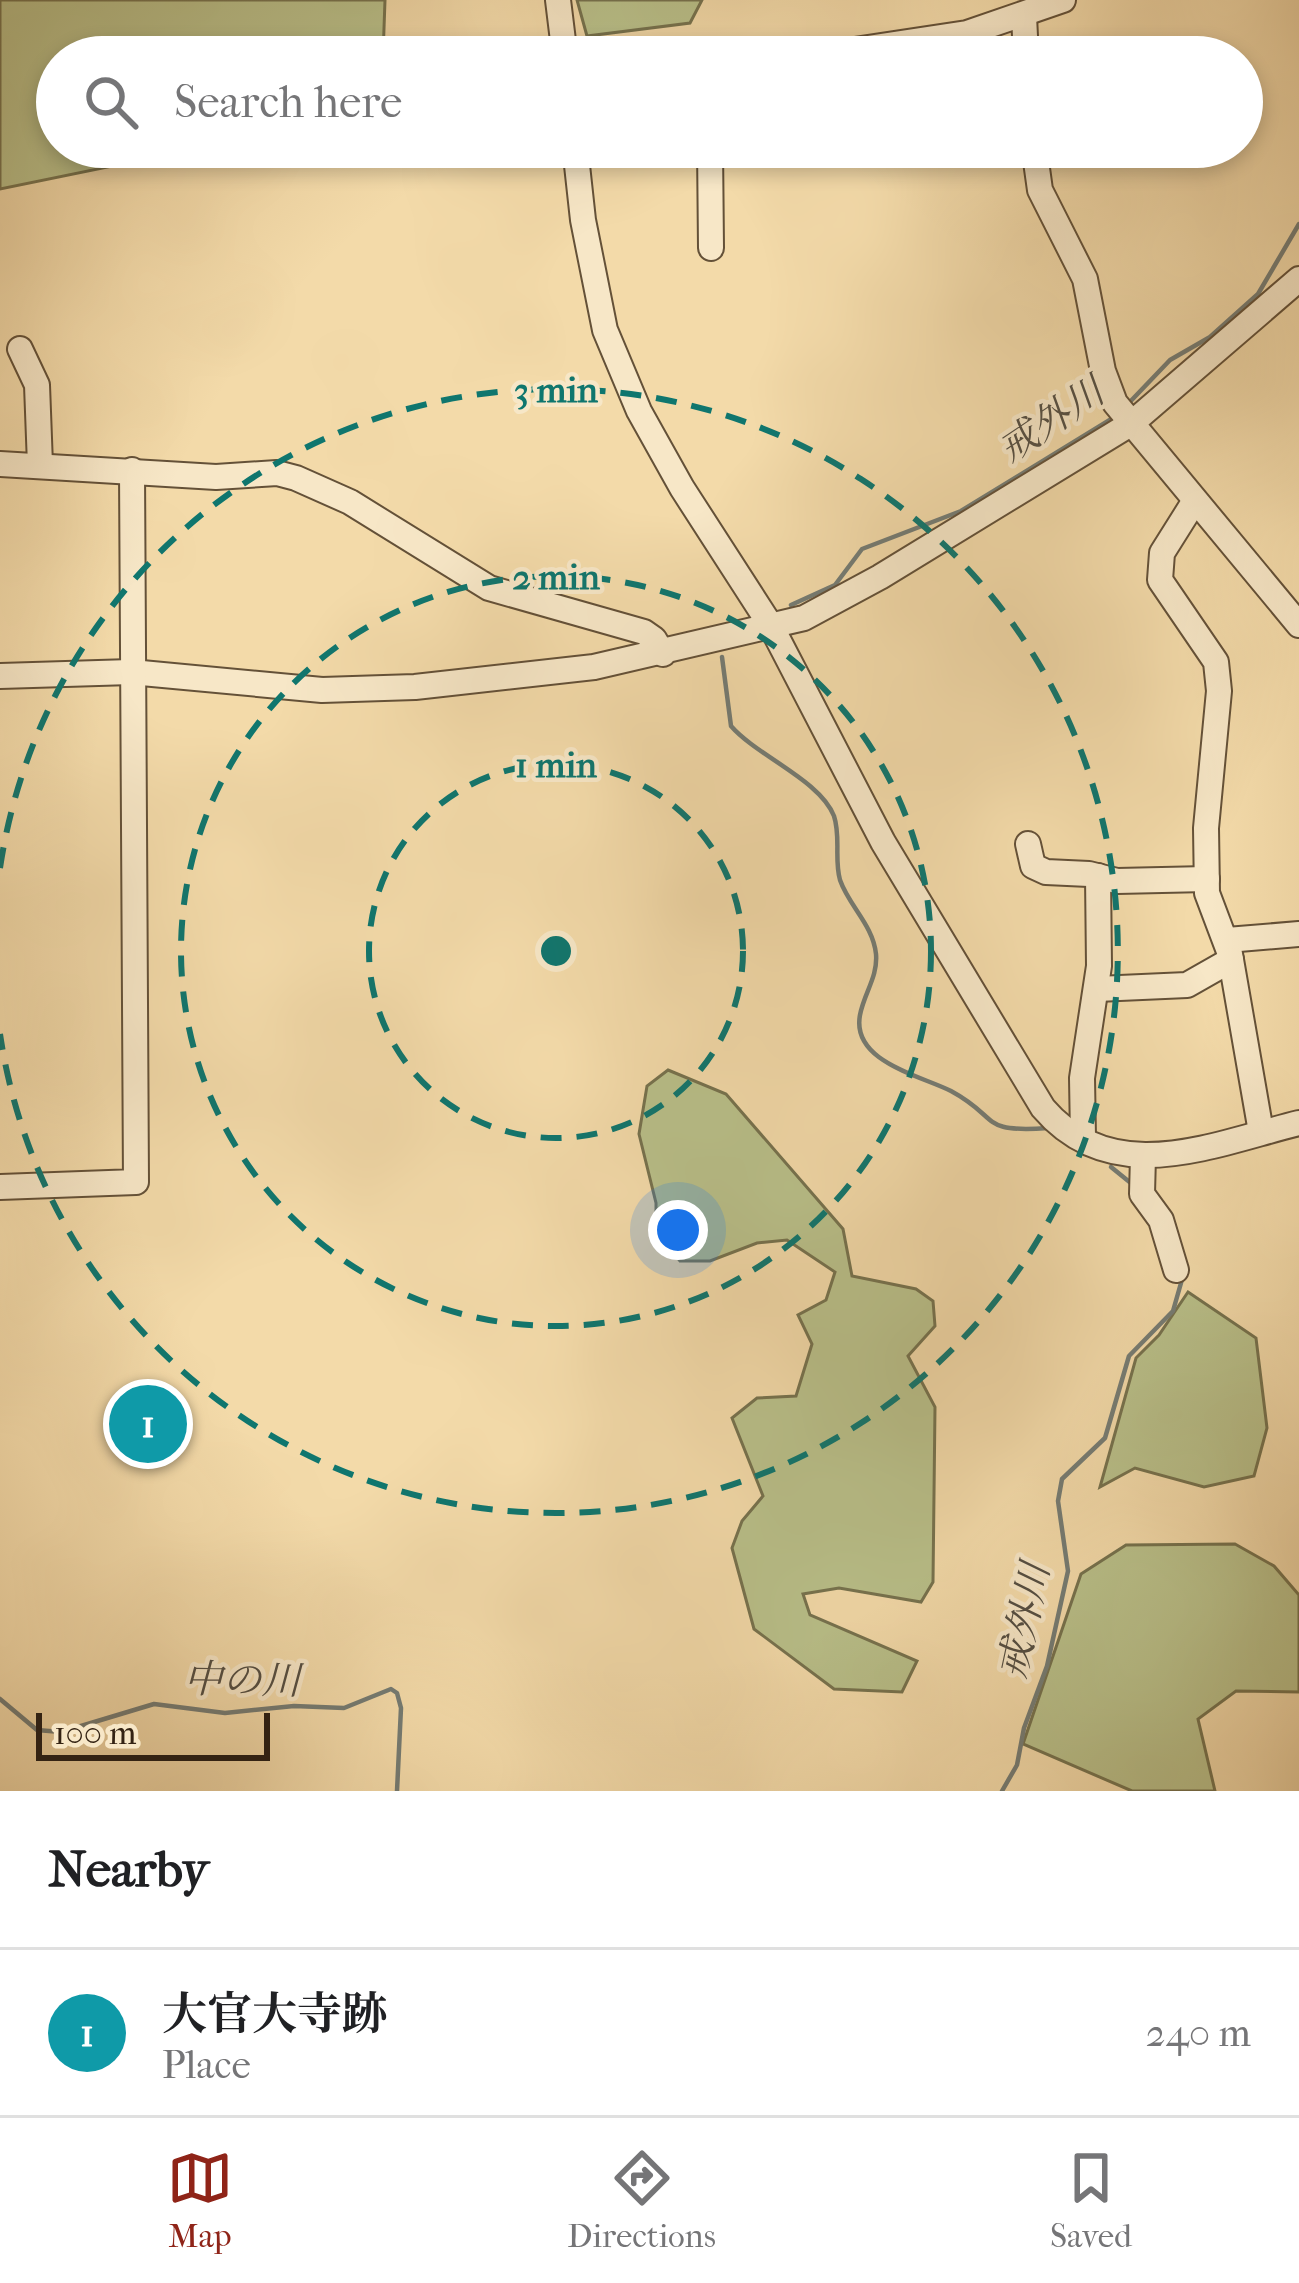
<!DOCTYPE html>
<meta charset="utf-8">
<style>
body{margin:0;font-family:"IM FELL French Canon","Noto Serif JP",serif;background:#f2f2f2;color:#202124}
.scale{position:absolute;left:36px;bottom:30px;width:234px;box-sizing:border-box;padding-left:12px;border:6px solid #342313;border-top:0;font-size:33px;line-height:42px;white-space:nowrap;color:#342313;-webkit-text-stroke:9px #f7e7c7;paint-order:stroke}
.you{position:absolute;left:678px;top:1230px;width:42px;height:42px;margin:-30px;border:9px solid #fff;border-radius:50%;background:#1a73e8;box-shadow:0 0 0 18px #1a73e833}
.badge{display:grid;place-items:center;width:78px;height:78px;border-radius:50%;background:#8f2418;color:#fff;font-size:39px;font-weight:700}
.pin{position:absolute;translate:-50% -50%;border:6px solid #fff;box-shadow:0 3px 12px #0006}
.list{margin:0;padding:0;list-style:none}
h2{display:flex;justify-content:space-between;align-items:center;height:156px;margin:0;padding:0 48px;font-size:51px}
h2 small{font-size:39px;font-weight:400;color:#757577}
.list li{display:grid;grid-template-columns:78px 1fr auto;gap:36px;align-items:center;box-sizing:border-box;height:168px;padding:0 48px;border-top:3px solid #e0e0e0}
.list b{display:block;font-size:45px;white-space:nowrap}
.list p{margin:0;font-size:39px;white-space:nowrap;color:#757577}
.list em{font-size:39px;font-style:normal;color:#757577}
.icon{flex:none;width:66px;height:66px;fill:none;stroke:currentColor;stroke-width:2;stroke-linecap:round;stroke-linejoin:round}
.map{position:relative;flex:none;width:1299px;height:1791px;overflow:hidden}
.search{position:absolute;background:#fff;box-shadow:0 6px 18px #0003;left:36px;right:36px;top:36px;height:132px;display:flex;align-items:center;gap:30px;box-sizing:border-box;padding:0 42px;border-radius:66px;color:#757577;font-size:45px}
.sheet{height:324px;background:#fff}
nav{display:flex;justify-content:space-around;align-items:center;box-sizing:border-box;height:168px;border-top:3px solid #e0e0e0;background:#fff;font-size:33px;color:#757577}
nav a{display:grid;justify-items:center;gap:6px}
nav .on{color:#8f2418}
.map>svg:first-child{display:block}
.green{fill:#b9c08a;stroke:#76724e;stroke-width:3}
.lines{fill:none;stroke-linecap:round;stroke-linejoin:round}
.stream{stroke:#757c74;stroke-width:4.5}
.minor-casing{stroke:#645138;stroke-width:28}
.minor{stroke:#f7e7c7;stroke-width:24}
.ring{fill:none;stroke:#0f766e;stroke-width:6;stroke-dasharray:21 15}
.labels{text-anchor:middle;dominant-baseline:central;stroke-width:9;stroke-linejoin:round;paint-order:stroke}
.water-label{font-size:39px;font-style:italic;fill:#554f43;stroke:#f7e7c7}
.centre{fill:#0f766e;stroke:#f7e7c7;stroke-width:6}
.ring-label{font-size:36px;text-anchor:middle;font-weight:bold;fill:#0f766e;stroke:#f7e7c7;stroke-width:9;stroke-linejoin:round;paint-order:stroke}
</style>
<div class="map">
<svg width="1299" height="1791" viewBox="0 0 1299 1791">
<rect width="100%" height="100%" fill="#f3daa9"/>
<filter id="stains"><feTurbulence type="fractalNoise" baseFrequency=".00167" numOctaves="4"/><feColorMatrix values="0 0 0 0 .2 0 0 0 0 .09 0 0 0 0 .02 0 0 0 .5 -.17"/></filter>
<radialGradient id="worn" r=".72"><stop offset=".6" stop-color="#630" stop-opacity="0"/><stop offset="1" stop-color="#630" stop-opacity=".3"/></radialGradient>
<g class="green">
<path d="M0,0H385L383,57H57V147H152L142,160L0,189Z"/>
<path d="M577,0H702L690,23L587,36Z"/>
<path d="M668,1070L726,1094L843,1229L852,1276L916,1289L933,1301L935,1326L908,1356L935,1407L933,1582L921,1602L839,1588L803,1594L810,1615L917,1661L902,1692L834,1689L754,1629L732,1548L742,1521L763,1496L732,1418L757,1398L796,1396L812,1344L798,1315L826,1300L835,1272L787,1240L757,1243L710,1261H680L656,1231V1203L639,1134L647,1086Z"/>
<path d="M1188,1292L1256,1338L1267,1428L1254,1476L1204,1487L1135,1468L1100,1487L1136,1358L1159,1335Z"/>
<path d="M1235,1544L1274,1566L1299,1595V1692L1236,1691L1198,1719L1215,1791H1132L1023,1744L1081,1574L1126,1545Z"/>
</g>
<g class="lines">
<g class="stream">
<path d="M1126,406L1170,360L1210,337L1258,294L1299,224"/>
<path d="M791,605L835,585L862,549L961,511L1113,418"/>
<path d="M722,657L731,726C757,756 820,780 834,816C841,837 834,859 840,880C849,906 873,925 876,954C878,977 864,993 860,1015C851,1062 922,1076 951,1091C1001,1118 978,1133 1048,1128"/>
<path d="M1111,1167L1132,1184"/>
<path d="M1174,1224L1182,1253"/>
<path d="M0,1699L37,1730L61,1732L154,1704L225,1713L294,1706L344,1708L391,1689L397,1693L401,1708L397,1791"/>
<path d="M1002,1791L1017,1765L1024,1728L1047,1666L1068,1571L1058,1501L1062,1479L1105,1438L1129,1356L1173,1311L1183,1276"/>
</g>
<defs>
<g id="minor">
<path d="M558,0L565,57"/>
<path d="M1024,16L1026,57"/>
<path d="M808,57L967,33L1063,0"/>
<path d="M575,147L583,220L605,330L639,411L682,488L771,626L883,842L1043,1108C1113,1190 1213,1144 1299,1123"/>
<path d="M710,147L711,248"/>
<path d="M1034,147L1040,190L1085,279L1103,371L1115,403L1299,625"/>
<path d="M20,349L37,385L40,465"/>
<path d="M0,464L216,477L277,473L296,478L350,502L489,588L644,632L654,639L663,654"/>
<path d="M1194,502L1162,553L1160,580L1216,662L1219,691L1206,828L1207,893L1230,954L1261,1132"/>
<path d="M0,676L131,672L322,690L415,687L594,667L804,618L880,577L1132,423L1299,279"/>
<path d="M1028,844L1033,866L1046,872L1089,874L1117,881L1207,879"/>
<path d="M1227,940L1299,934"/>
<path d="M1097,989L1187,985L1231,960"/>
<path d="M1083,1137L1082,1078L1099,966L1098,876"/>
<path d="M1143,1156L1142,1194L1161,1220L1176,1270"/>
<path d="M0,1187L136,1182L132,470"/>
</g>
</defs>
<use href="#minor" class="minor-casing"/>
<use href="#minor" class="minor"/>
</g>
<g class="ring">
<circle cx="556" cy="951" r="187"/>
<circle cx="556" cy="951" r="375"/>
<path d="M0 868A562 562 0 1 1 0 1034"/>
</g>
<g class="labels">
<g class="water-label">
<text transform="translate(1051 420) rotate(-34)">戒外川</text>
<text transform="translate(1024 1621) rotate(-78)">戒外川</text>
<text transform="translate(242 1680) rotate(1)">中の川</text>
</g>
</g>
<circle cx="556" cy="951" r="18" class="centre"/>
<g class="ring-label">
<text x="556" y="402">3 min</text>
<text x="556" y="589">2 min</text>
<text x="556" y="777">1 min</text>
</g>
<rect width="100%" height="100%" filter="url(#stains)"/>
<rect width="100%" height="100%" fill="url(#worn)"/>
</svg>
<div class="scale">100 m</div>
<div class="you"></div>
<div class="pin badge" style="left:148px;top:1424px;background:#0f9aa8">1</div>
<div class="search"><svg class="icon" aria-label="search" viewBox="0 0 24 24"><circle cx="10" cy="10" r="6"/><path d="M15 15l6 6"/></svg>Search here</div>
</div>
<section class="sheet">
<h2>Nearby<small></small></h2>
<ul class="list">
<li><span class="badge" style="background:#0f9aa8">1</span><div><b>大官大寺跡</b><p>Place</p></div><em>240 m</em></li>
</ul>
</section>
<nav>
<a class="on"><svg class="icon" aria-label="map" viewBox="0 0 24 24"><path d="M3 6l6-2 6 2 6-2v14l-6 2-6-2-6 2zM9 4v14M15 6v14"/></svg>Map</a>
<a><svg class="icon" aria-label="directions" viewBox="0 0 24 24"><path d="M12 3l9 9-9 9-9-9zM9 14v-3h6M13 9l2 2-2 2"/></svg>Directions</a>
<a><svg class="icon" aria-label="saved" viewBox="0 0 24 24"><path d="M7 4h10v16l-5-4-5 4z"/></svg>Saved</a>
</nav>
